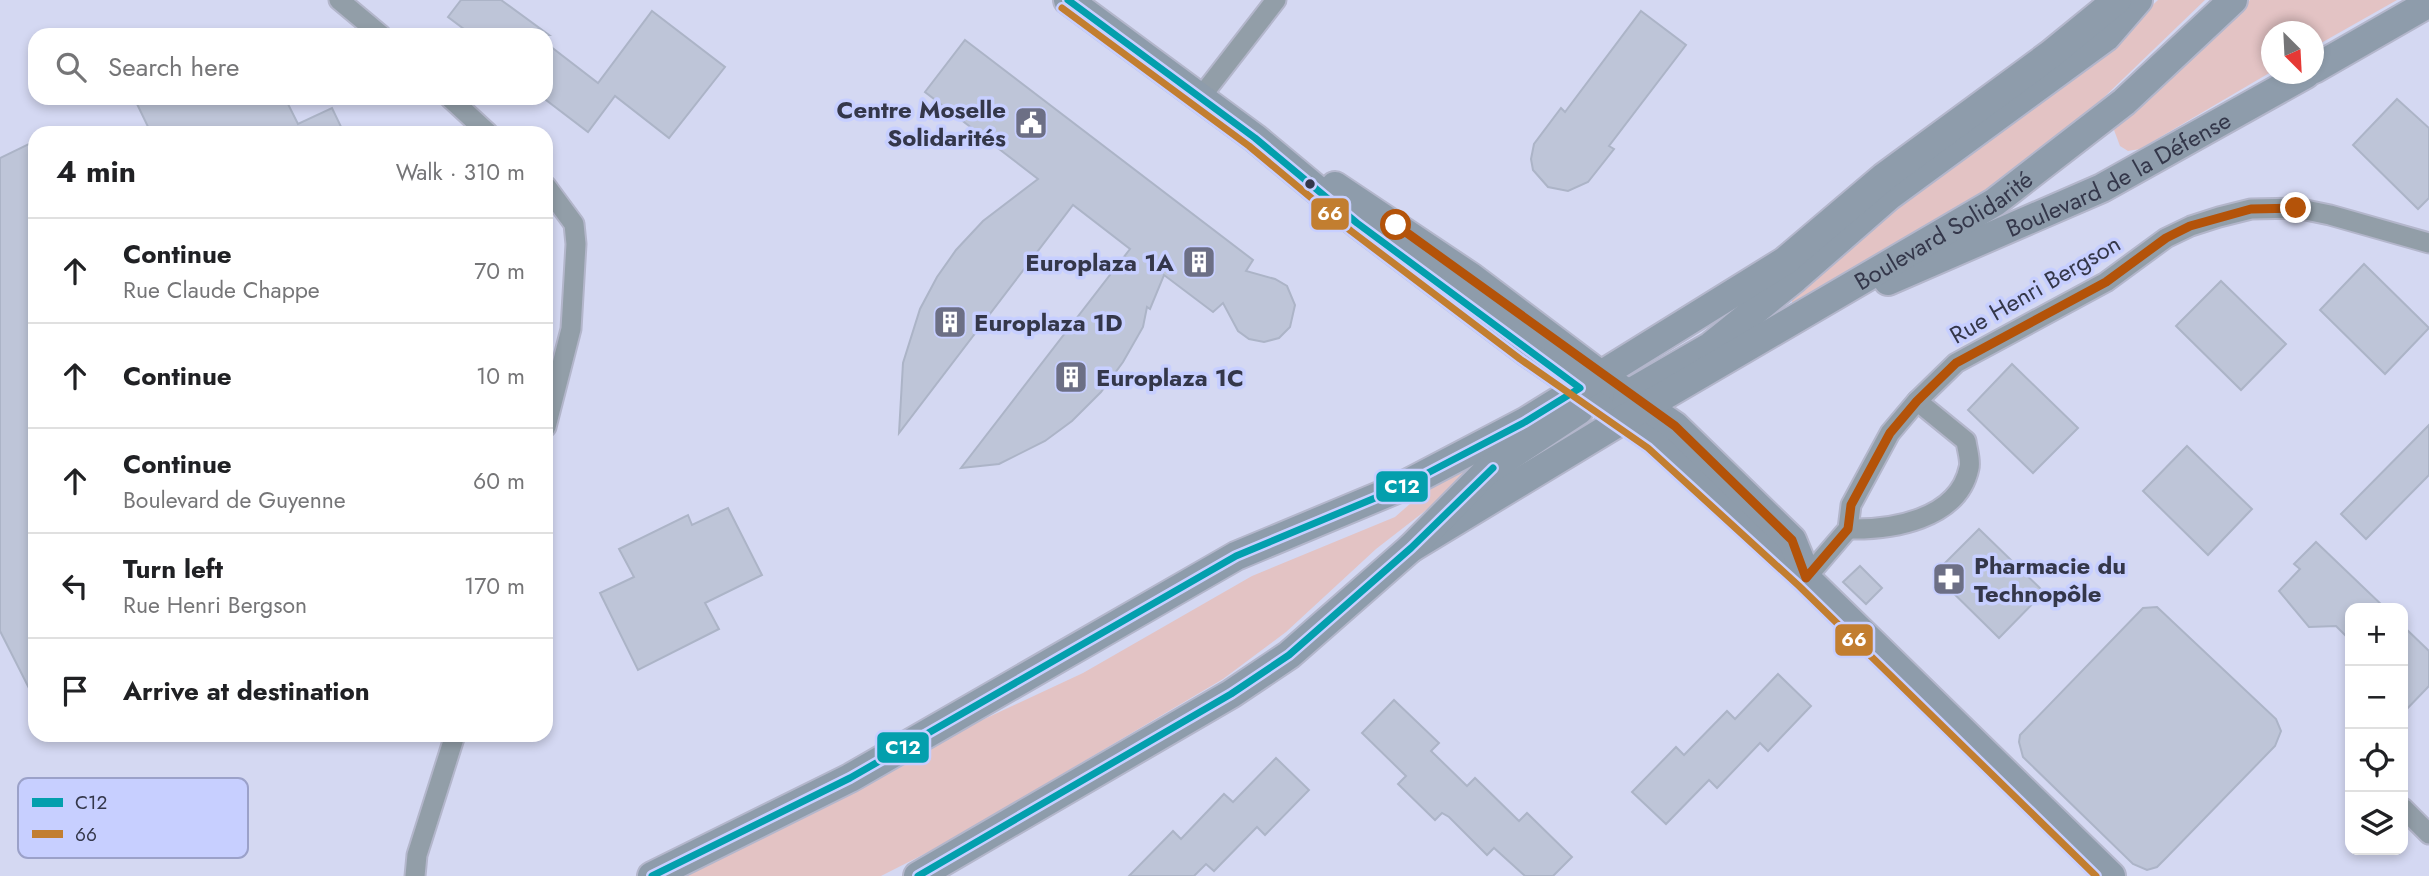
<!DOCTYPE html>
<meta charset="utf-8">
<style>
body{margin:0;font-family:Jost,sans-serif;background:#f6f6f6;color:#202124}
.controls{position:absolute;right:21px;bottom:21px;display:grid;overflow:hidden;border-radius:14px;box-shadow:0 4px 10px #0003}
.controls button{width:63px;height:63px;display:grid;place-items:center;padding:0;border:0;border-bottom:2px solid #e0e0e0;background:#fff;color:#202124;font:35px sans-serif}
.compass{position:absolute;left:2261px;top:21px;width:63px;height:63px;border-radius:50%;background:#fff;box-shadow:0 4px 10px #0003;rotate:156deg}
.stop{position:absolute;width:21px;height:21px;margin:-16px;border:5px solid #b45309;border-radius:50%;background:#fff}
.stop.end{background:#b45309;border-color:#fff;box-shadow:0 2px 7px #0008}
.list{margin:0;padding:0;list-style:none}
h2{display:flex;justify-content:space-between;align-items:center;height:91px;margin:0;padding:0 28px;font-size:30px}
h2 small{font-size:23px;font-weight:400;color:#757577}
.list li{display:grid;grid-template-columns:46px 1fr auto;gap:21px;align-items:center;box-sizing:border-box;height:105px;padding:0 28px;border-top:2px solid #e0e0e0}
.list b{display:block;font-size:26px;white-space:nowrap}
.list p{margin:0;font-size:23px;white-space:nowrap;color:#757577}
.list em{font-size:23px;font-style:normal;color:#757577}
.icon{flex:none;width:38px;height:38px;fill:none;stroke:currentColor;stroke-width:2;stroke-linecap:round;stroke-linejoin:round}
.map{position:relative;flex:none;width:2429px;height:876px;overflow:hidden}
.search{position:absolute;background:#fff;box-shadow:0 4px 10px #0003;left:28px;top:28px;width:525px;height:77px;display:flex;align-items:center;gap:18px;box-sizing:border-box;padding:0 24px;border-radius:21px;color:#757577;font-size:26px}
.panel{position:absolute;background:#fff;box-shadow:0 4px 10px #0003;left:28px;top:126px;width:525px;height:616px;border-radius:21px}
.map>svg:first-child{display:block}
.green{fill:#e3c3c4}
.building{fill:#bec5d8;stroke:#acb4c7;stroke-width:2}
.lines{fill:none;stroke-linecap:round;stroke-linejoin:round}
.street-casing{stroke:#b3b6cb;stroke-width:23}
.secondary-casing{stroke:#b3b6cb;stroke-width:32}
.street{stroke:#929ea8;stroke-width:19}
.secondary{stroke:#8e9cab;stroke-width:28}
.bus-1-casing{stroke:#c7cfff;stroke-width:12}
.bus-2-casing{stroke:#c7cfff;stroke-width:12}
.bus-1{stroke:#039fad;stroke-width:7}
.bus-2{stroke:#c27e30;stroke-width:7}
.route{stroke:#b45309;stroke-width:9}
.bus-dot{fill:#34374a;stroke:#c7cfff;stroke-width:2.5}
.labels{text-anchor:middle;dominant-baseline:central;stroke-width:7;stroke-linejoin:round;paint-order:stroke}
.poi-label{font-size:24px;font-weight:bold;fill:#34374a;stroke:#c7cfff;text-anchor:start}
.street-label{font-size:24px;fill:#34374a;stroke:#c7cfff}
.key{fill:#c7cfff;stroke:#9ba1c9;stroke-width:2}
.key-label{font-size:19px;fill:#34374a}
.line-badge{stroke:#c7cfff;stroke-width:2.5}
.badge-label{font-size:19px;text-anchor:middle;font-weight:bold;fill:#fff}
</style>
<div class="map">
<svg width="2429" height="876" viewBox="0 0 2429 876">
<rect width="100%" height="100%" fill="#d4d8f2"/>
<g class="green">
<path d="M2158,0H2205L2098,103L1985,190L1792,303V293L1902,203L2099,56Z"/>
<path d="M2250,0H2397L2314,47V32H2272L2271,72L2140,149L2128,151L2120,146L2114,130L2120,121Z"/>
<path d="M1481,461L1483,466L1376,549L1286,632L1223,679L944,844L881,876H680L963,729L1083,673L1252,576L1395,517L1427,489Z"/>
</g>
<g class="building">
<path d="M461,0H501L549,35H472L448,17Z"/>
<path d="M652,11L725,67L669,138L615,96L588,132L546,100V43L598,83Z"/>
<path d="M1641,11L1686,45L1609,146L1614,149L1588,182L1568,191L1548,187L1533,170L1531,159L1534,144L1561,108L1565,112Z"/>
<path d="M965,40L1253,260L1246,271L1275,279L1287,286L1295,305L1290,327L1279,338L1264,342L1249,339L1238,331L1223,303L1213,312L1164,275L1150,309L1147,307L1143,327L1123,362L1101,392L1072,421L1045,441L999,464L961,468L1130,249L1073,205L899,433L903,363L920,309L937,277L956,250L983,221L1038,179L925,92Z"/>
<path d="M149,98H285L298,124L332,108L344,133H151L137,104Z"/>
<path d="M2397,99L2429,128V198L2418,209L2353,145Z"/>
<path d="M35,141V700L0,631V158Z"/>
<path d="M2364,264L2429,328L2385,374L2320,310Z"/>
<path d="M2221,281L2286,344L2241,390L2176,326Z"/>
<path d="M2012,364L2078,428L2033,473L1968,410Z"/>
<path d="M2429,425V475L2366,539L2341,514Z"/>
<path d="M2187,446L2252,509L2208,555L2143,491Z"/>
<path d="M728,508L762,575L705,603L719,629L638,670L600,593L634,577L619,549L688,515L692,525Z"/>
<path d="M1979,529L2044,592L1999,638L1934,574Z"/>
<path d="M2316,542L2385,608H2350V640L2336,626L2309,627L2279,591L2300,569L2294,564Z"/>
<path d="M1860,566L1882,588L1866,604L1843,582Z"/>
<path d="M2157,607L2276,719L2281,731L2275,746L2165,859L2157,867L2147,870L2133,864L2023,757L2019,742L2020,735L2143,608Z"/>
<path d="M2403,626L2429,651V686L2403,713Z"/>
<path d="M1778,674L1811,706L1768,751L1760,743L1717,788L1709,780L1666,824L1632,792L1676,747L1684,755L1727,711L1735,719Z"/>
<path d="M1394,700L1439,743L1431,751L1467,786L1475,778L1519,821L1527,813L1572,857L1553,876H1525L1494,848L1487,855L1449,817L1442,813L1435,820L1398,784L1406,776L1362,733Z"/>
<path d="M1276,758L1309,790L1265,835L1257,827L1214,871L1206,864L1194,876H1129L1173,831L1181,839L1224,794L1233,802Z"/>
</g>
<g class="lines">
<defs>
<g id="street">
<path d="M339,0L381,35"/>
<path d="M450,98L488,133"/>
<path d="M1200,98L1276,0"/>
<path d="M546,186L574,224L576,244L571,329L546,427"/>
<path d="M1848,529C1891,530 1958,520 1969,468C1971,461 1967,449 1966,441L1917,401"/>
<path d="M1806,578L1848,529L1851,505L1890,433L1917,401L1956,363L2106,282L2166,238L2191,226L2219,217L2251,209L2296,208L2330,215L2429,243"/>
<path d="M2403,808L2429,834"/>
<path d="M415,876L417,855L455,735"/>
</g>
<g id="secondary">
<path d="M1068,0L1255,138L1357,223L1526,351L1655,440L1806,578L2111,876"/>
<path d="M2314,69L2429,3"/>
<path d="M1335,186L1471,277L1602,376L1675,426L1792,540L1801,562"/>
<path id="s1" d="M1888,281L2102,188L2306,74"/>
<path d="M1626,406L1628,394L1711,346L1795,278L1889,196L2106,37L2138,0"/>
<path id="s2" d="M1411,548L1624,419L1995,202L2124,102L2233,0"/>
<path d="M652,876L850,778L1236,556L1399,488L1525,422L1785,261L1884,177L2051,54L2117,0"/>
<path d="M918,876L1231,694L1289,655L1411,548L1487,471L1579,410"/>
</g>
</defs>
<use href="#street" class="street-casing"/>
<use href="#secondary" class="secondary-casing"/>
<use href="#street" class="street"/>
<use href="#secondary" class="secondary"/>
<defs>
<g id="bus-1">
<path d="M652,876L850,778L1236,556L1399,488L1525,422L1580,388L1357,223L1255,138L1068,0"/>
<path d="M918,876L1231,694L1289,655L1411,548L1493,468"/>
</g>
<path id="bus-2" d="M1062,8L1249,146L1351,231L1520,359L1648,448L1799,586L2096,876"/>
</defs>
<use href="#bus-1" class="bus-1-casing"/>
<use href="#bus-2" class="bus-2-casing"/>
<use href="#bus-1" class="bus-1"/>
<use href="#bus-2" class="bus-2"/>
</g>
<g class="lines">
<path class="route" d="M1396,225L1675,426L1792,540L1806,578L1848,529L1851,505L1890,433L1917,401L1956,363L2106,282L2166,238L2190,226L2251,209L2296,208"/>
</g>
<defs>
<symbol id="civic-square" viewBox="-11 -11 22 22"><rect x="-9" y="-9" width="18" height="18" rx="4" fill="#6c6f85" stroke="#c7cfff"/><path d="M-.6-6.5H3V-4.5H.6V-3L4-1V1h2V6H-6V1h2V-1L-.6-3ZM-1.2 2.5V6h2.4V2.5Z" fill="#fff"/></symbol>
<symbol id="building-square" viewBox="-11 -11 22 22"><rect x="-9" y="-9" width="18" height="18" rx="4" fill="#6c6f85" stroke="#c7cfff"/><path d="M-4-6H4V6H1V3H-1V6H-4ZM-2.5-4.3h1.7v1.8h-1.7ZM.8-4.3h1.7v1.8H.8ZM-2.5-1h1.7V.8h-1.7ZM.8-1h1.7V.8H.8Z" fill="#fff"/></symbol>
<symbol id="pharmacy-square" viewBox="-11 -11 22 22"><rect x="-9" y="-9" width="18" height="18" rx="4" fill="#6c6f85" stroke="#c7cfff"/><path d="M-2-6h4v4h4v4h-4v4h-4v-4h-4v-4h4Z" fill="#fff"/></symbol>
</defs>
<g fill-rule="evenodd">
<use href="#civic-square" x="1012" y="104" width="38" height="38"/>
<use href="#building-square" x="1180" y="243" width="38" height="38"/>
<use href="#building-square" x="931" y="303" width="38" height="38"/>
<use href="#building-square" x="1052" y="358" width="38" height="38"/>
<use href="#pharmacy-square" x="1930" y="560" width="38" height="38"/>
</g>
<circle class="bus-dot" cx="1310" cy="184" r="6"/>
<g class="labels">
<g class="poi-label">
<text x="1006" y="109" text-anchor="end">Centre Moselle<tspan x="1006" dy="28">Solidarités</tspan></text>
<text x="1174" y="262" text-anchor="end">Europlaza 1A</text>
<text x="974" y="322">Europlaza 1D</text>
<text x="1096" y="377">Europlaza 1C</text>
<text x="1974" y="565">Pharmacie du<tspan x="1974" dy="28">Technopôle</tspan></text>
</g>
<g class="street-label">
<text stroke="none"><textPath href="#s1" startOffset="254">Boulevard de la Défense</textPath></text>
<text stroke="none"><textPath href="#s2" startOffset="620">Boulevard Solidarité</textPath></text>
<text transform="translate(2035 289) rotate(-30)">Rue Henri Bergson</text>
</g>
</g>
<rect x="18" y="778" width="230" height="80" rx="10" class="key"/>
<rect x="32" y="798" width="31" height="9" fill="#039fad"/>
<rect x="32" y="830" width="31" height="8" fill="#c27e30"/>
<g class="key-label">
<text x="75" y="809">C12</text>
<text x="75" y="841">66</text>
</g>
<g class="line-badge">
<rect x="1310" y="197" width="40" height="34" rx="7" fill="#c27e30"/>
<rect x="1375" y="470" width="54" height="33" rx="7" fill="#039fad"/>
<rect x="1834" y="623" width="40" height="34" rx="7" fill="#c27e30"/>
<rect x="876" y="731" width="54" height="33" rx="7" fill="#039fad"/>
</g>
<g class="badge-label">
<text x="1330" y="220">66</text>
<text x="1402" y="493">C12</text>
<text x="1854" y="646">66</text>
<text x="903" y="754">C12</text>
</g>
</svg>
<div class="controls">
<button>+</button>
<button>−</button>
<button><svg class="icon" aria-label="locate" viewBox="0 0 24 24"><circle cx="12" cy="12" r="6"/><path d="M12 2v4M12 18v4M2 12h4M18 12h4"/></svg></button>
<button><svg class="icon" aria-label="layers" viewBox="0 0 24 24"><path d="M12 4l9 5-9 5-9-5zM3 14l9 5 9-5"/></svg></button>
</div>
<svg class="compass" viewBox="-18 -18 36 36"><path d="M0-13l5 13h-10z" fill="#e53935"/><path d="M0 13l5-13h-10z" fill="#757577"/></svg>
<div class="stop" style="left:1396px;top:225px"></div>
<div class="stop end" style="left:2296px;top:208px"></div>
<div class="search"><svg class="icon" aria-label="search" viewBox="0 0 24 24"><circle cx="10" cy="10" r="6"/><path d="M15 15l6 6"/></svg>Search here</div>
<section class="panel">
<h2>4 min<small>Walk · 310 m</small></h2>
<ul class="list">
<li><svg class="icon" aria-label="ahead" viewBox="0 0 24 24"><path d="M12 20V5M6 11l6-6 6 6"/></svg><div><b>Continue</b><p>Rue Claude Chappe</p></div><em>70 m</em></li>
<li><svg class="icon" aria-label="ahead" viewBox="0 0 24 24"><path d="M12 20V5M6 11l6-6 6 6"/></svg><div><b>Continue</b></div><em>10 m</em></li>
<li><svg class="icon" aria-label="ahead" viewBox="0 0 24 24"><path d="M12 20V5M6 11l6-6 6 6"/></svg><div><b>Continue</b><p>Boulevard de Guyenne</p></div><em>60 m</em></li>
<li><svg class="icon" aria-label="left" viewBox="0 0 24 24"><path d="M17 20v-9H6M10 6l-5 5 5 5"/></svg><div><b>Turn left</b><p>Rue Henri Bergson</p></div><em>170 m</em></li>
<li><svg class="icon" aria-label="arrive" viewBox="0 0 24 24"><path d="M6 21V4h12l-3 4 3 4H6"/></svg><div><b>Arrive at destination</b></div></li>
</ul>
</section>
</div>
